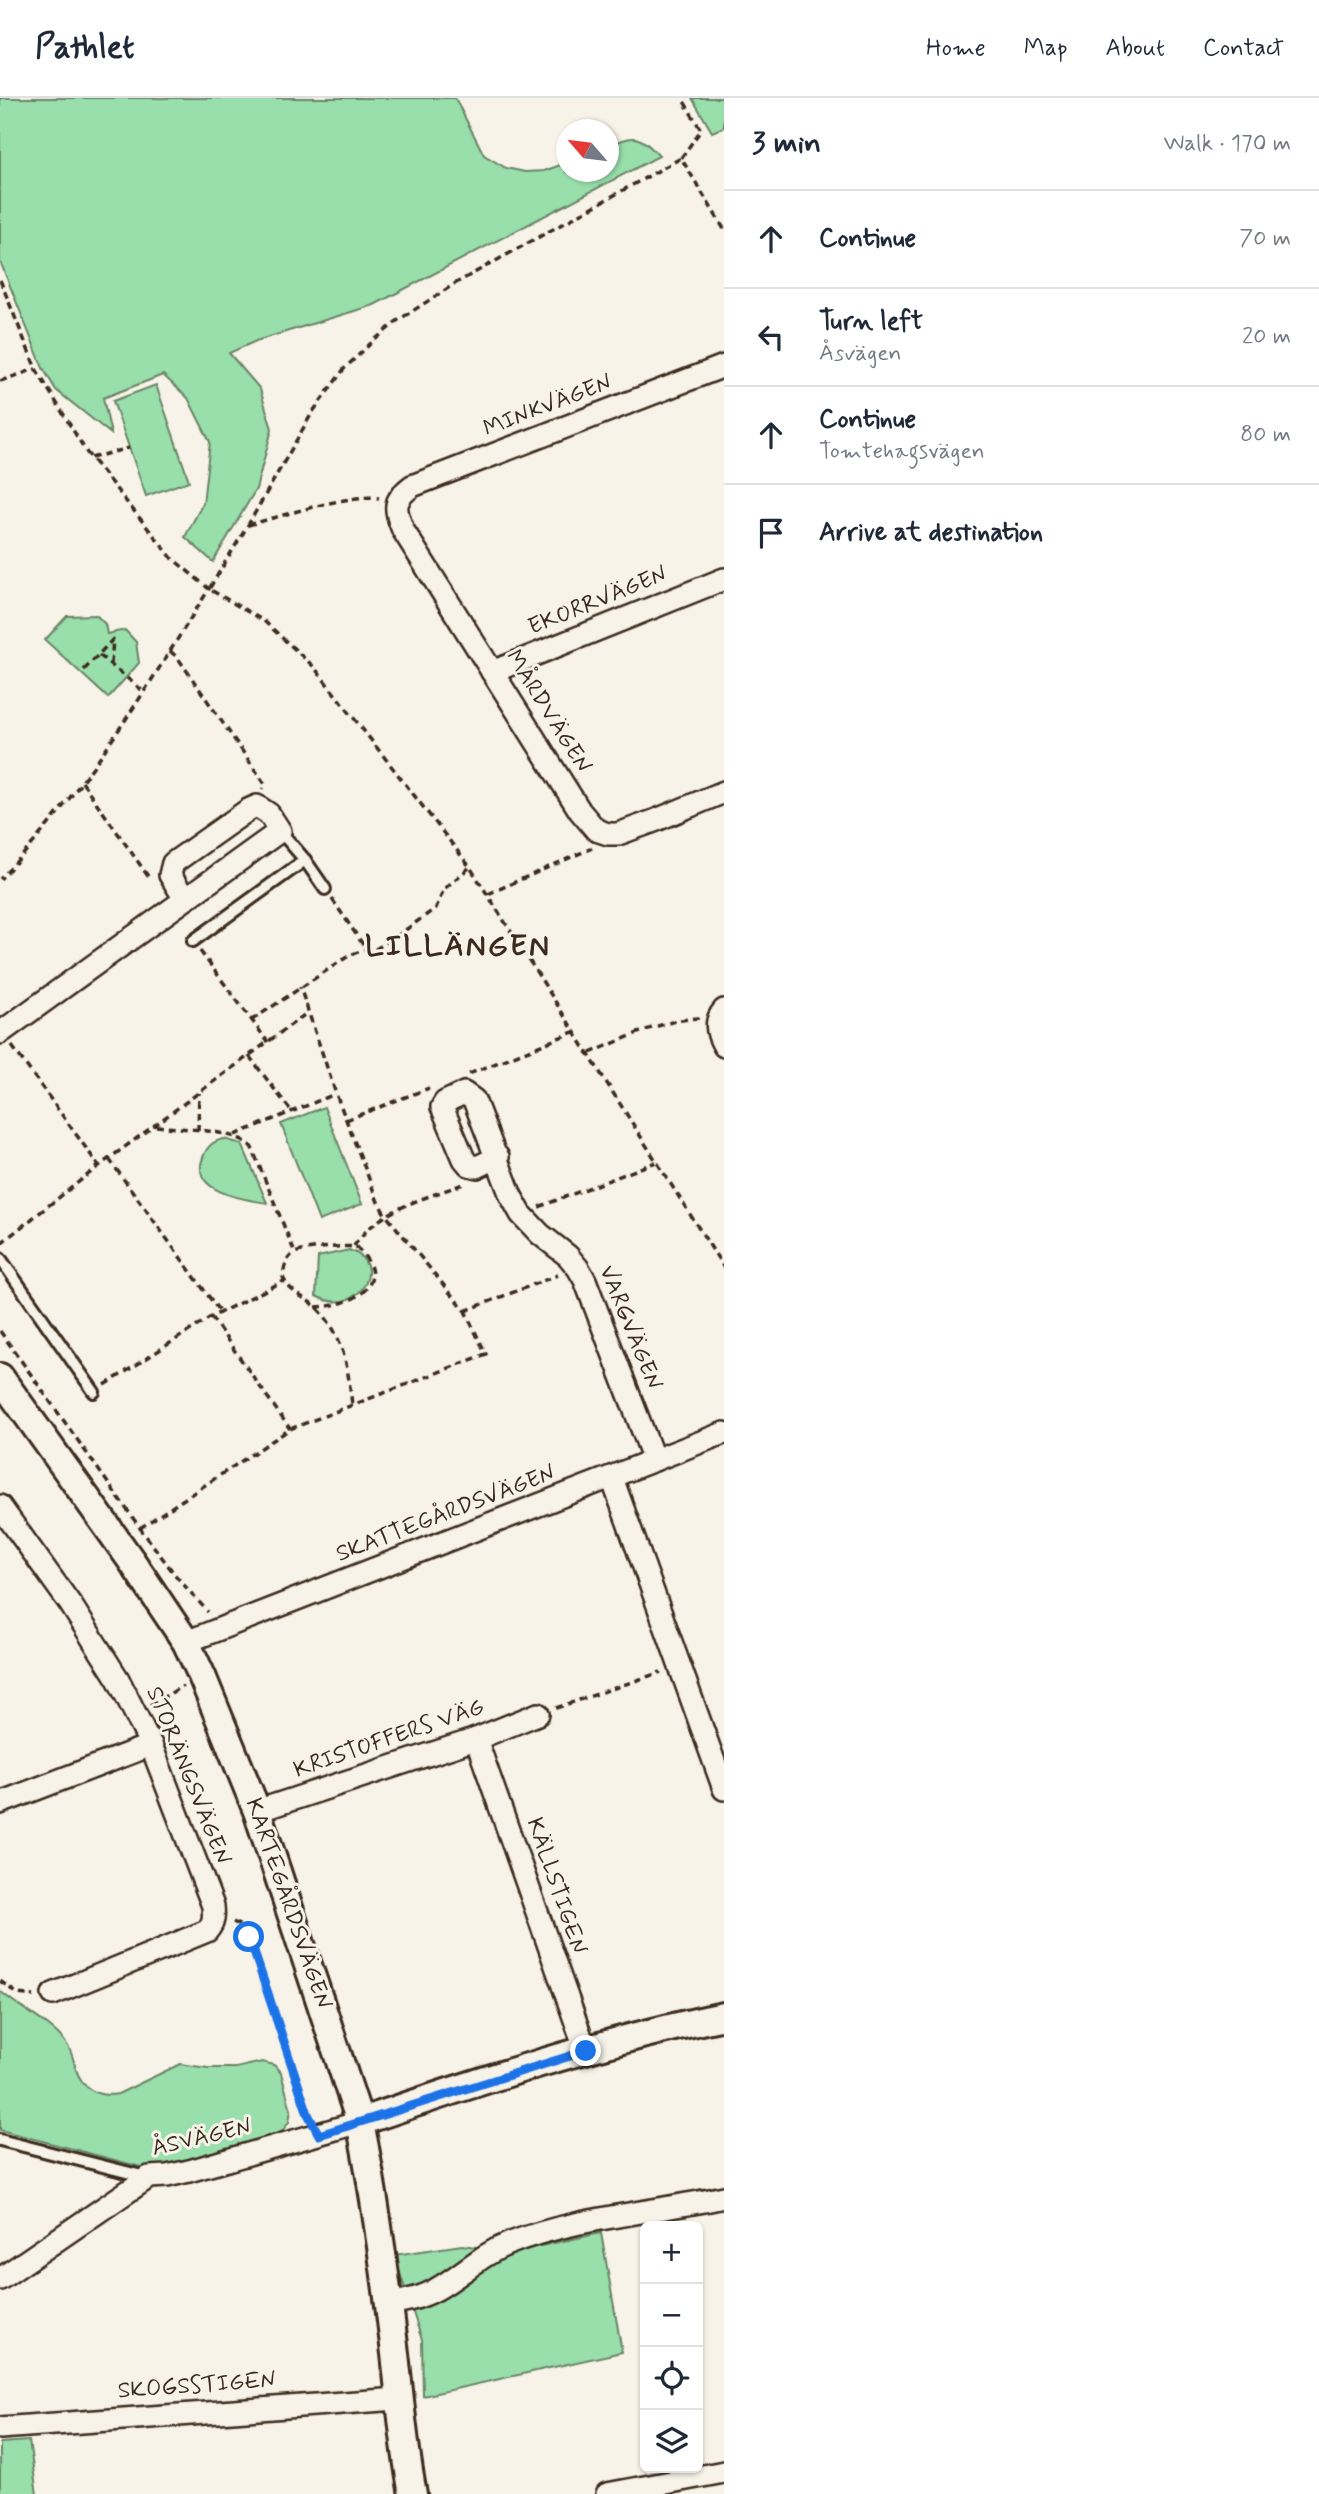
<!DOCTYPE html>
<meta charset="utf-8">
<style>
body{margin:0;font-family:Mynerve,sans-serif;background:#f6f6f7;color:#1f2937}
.controls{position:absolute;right:21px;bottom:21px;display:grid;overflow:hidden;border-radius:10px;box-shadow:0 2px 5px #0004}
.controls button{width:63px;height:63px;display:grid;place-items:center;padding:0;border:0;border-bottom:2px solid #e0e1e3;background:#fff;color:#1f2937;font:35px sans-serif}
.compass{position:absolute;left:556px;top:21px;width:63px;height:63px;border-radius:50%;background:#fff;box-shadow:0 2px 5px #0004;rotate:298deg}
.stop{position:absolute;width:21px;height:21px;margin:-16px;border:5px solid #1a73e8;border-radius:50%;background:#fff}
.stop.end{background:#1a73e8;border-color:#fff;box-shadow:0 2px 7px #0008}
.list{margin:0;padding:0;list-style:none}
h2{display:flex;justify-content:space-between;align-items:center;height:91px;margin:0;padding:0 28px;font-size:30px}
h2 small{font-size:23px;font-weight:400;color:#747a83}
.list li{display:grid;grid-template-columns:46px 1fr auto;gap:21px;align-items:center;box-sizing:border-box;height:98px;padding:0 28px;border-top:2px solid #e0e1e3}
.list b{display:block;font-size:26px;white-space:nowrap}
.list p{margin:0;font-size:23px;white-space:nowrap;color:#747a83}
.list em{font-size:23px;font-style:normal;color:#747a83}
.icon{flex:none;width:38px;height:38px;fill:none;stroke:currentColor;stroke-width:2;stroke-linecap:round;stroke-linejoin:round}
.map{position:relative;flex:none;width:724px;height:2396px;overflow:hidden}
header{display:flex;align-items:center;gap:42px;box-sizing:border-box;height:98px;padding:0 35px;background:#fff;border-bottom:2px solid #e0e1e3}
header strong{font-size:33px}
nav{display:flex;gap:38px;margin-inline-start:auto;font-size:24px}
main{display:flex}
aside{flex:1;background:#fff}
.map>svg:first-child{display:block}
.green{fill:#98dfac;stroke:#6a8465;stroke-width:2}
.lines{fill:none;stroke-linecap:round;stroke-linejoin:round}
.service-casing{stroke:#3b2a1e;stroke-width:16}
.minor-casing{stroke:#3b2a1e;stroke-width:26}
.tertiary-casing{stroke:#3b2a1e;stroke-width:32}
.path{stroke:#3b2a1e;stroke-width:3.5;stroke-dasharray:7 5;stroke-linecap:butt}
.service{stroke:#f7f3e8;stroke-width:10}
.minor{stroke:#f7f3e8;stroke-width:21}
.tertiary{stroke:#f7f3e8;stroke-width:26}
.route{stroke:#1a73e8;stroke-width:9}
.labels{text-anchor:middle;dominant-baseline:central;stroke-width:6;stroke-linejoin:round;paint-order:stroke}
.street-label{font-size:23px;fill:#3b2a1e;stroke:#f7f3e8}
.district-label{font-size:30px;font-weight:bold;letter-spacing:2px;fill:#3b2a1e;stroke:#f7f3e8}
</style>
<header>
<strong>Pathlet</strong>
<nav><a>Home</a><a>Map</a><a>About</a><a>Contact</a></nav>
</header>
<main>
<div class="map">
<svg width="724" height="2396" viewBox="0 0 724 2396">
<rect width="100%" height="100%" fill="#f7f3e8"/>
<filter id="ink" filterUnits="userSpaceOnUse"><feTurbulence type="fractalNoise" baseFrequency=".0143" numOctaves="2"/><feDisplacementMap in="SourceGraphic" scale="14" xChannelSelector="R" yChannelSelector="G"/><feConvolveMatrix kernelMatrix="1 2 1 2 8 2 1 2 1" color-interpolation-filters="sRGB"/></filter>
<g filter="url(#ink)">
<g class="green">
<path d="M0,0H455L484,57L506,70L525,74L544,73L566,65V74H608L609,48C634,35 640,37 659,58L374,207L256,243L229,255L260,291L272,331L256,391L213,464L185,439L203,405L210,344L188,300L163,277L103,300L111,336L56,292L43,270L0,163Z"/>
<path d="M692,0H724V29L712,34Z"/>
<path d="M156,287L189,383L146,398L113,303Z"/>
<path d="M96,517L105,526L107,536L125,532L136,544L139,565L108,600L45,542L67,518Z"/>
<path d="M324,1009L362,1106L319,1123L281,1026Z"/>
<path d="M224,1041L242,1046L267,1105C243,1101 187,1094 204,1057C208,1047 214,1043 224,1041Z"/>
<path d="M349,1152C390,1165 358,1221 316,1198L318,1159Z"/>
<path d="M0,1893C19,1910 51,1925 66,1945C76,1958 73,1977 87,1989C97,1997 106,1998 118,1996L180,1966L208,1970H236L262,1964L274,1967L281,1975L291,2012L289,2024L280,2036L188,2067L149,2071L0,2032Z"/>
<path d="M601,2135L622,2254L423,2298L422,2242L394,2157L462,2147L512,2154Z"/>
<path d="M29,2343L37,2396H0V2345Z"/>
</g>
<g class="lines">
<defs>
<g id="service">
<path d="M280,733L305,762L325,791"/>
<path d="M193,843L305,762"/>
<path d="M0,1160L94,1294"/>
<path d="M0,2042L146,2079"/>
</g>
<g id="minor">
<path d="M724,268L412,388C393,402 394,410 403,432L580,713L596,732L608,736H618L654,723L724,694"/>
<path d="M492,574L724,481"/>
<path d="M724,912C714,923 717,936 724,948"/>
<path d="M0,935L280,733L269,716L257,708L248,712L173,765L170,777L185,801"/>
<path d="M498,1059L477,1069L469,1067L464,1061L442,1009L445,1004L464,995L474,1002L511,1098L521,1116L540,1136L568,1158L578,1170L585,1182L654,1362"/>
<path d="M612,1380L724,1691"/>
<path d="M0,1408L71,1507L118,1581L151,1647L213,1808C214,1819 214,1825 207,1833L53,1896"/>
<path d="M186,1544L724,1335"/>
<path d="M476,1641L586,1953"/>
<path d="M0,1705L151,1647"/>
<path d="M257,1713L476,1641L538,1616"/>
<path d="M0,2181L149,2079L167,2078L189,2073L360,2024"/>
<path d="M389,2206C405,2203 421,2200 435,2192C461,2178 480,2157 508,2146C572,2120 656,2114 724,2099"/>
<path d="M0,2330L398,2301"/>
<path d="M607,2396L724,2374"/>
</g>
<g id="tertiary">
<path d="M0,1279L131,1462L186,1544L202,1578L257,1713L360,2024C375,2098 385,2173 394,2247C400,2297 403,2346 413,2396"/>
<path d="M360,2024C479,1983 601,1943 724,1918"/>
</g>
</defs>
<use href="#service" class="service-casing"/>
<use href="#minor" class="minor-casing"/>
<use href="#tertiary" class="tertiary-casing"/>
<g class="path">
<path d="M681,60L701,32L682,0"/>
<path d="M724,131L681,60L456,185L397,223L370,246L344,271L312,315L248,427L209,491L264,523L314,569L470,769L724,1170"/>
<path d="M0,182L36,271L87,355L172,460L209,491C146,591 83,696 0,781"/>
<path d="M0,283L36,271"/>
<path d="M91,360L129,350"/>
<path d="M248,427C279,419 350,395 379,400"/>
<path d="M170,553L178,560L265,686L263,691"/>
<path d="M99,557L143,593"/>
<path d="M84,572L113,541L111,566"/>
<path d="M82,684L150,781"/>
<path d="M488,796L592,750"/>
<path d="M332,801L366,851"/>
<path d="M200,853L268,944"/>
<path d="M252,922L350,857L366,851L374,852L397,838L436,810L444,791L470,769"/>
<path d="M12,948L99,1068"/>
<path d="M590,955C625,941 663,921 701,920"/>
<path d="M249,958L292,1014"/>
<path d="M469,976L576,933"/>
<path d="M346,1022L429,990"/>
<path d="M156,1028C179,1031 240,1031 252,1050L295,1155"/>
<path d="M198,1033L199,995"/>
<path d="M235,1037L335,996"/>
<path d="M109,1061L220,1214"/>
<path d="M539,1109L656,1064"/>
<path d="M1,1145L99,1068L307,915"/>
<path d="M354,1148C378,1111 424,1101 463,1086"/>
<path d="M316,1209C352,1208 396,1186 356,1149C349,1147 301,1151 295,1155C286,1159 284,1170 283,1179C288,1194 305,1199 316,1209C344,1236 348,1270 352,1307"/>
<path d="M465,1213L558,1177"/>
<path d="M211,1219L290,1331"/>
<path d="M0,1233L140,1430L176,1478L208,1514"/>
<path d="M105,1287L211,1219L284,1183"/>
<path d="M140,1430L290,1331L486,1256L465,1213L385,1116L378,1104L336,996L300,889"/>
<path d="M150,1607L183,1588"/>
<path d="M556,1610L661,1574"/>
<path d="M233,1824L239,1827L249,1839L310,2019"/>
<path d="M0,1883L18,1896L34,1898"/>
</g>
<use href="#service" class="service"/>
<use href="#minor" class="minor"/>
<use href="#tertiary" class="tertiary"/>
</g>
</g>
<g class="lines" filter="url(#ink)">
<path class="route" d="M249,1839L308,2016L319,2037L586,1953"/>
</g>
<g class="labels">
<g class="street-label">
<text transform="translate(548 308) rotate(-21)">MINKVÄGEN</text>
<text transform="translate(598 503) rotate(-22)">EKORRVÄGEN</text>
<text transform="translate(548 614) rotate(58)">MÅRDVÄGEN</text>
<text transform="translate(630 1230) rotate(68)">VARGVÄGEN</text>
<text transform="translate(446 1416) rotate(-21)">SKATTEGÅRDSVÄGEN</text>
<text transform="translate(389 1641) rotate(-19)">KRISTOFFERS VÄG</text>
<text transform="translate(188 1678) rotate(68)">STORÄNGSVÄGEN</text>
<text transform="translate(556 1788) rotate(71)">KÄLLSTIGEN</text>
<text transform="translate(288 1806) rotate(71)">KARTEGÅRDSVÄGEN</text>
<text transform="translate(202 2040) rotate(-13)">ÅSVÄGEN</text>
<text transform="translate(197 2288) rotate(-4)">SKOGSSTIGEN</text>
</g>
<g class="district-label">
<text x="458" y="848">LILLÄNGEN</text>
</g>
</g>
</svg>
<div class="controls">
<button>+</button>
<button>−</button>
<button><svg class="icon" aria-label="locate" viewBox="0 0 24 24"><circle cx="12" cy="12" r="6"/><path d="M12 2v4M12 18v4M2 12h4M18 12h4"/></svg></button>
<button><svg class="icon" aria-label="layers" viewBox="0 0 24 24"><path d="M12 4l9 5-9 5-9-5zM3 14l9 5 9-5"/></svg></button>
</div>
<svg class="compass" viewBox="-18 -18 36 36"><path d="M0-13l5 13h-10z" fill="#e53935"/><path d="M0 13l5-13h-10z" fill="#747a83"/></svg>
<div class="stop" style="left:249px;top:1839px"></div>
<div class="stop end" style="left:586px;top:1953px"></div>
</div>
<aside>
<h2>3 min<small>Walk · 170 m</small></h2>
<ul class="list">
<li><svg class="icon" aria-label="ahead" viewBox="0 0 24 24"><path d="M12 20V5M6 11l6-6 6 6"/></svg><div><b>Continue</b></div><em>70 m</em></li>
<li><svg class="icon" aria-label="left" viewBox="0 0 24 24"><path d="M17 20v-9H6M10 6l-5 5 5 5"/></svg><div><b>Turn left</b><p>Åsvägen</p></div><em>20 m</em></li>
<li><svg class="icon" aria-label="ahead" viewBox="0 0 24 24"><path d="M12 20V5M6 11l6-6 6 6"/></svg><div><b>Continue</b><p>Tomtehagsvägen</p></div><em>80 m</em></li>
<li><svg class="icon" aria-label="arrive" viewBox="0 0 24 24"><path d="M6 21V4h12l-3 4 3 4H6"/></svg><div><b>Arrive at destination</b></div></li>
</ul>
</aside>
</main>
